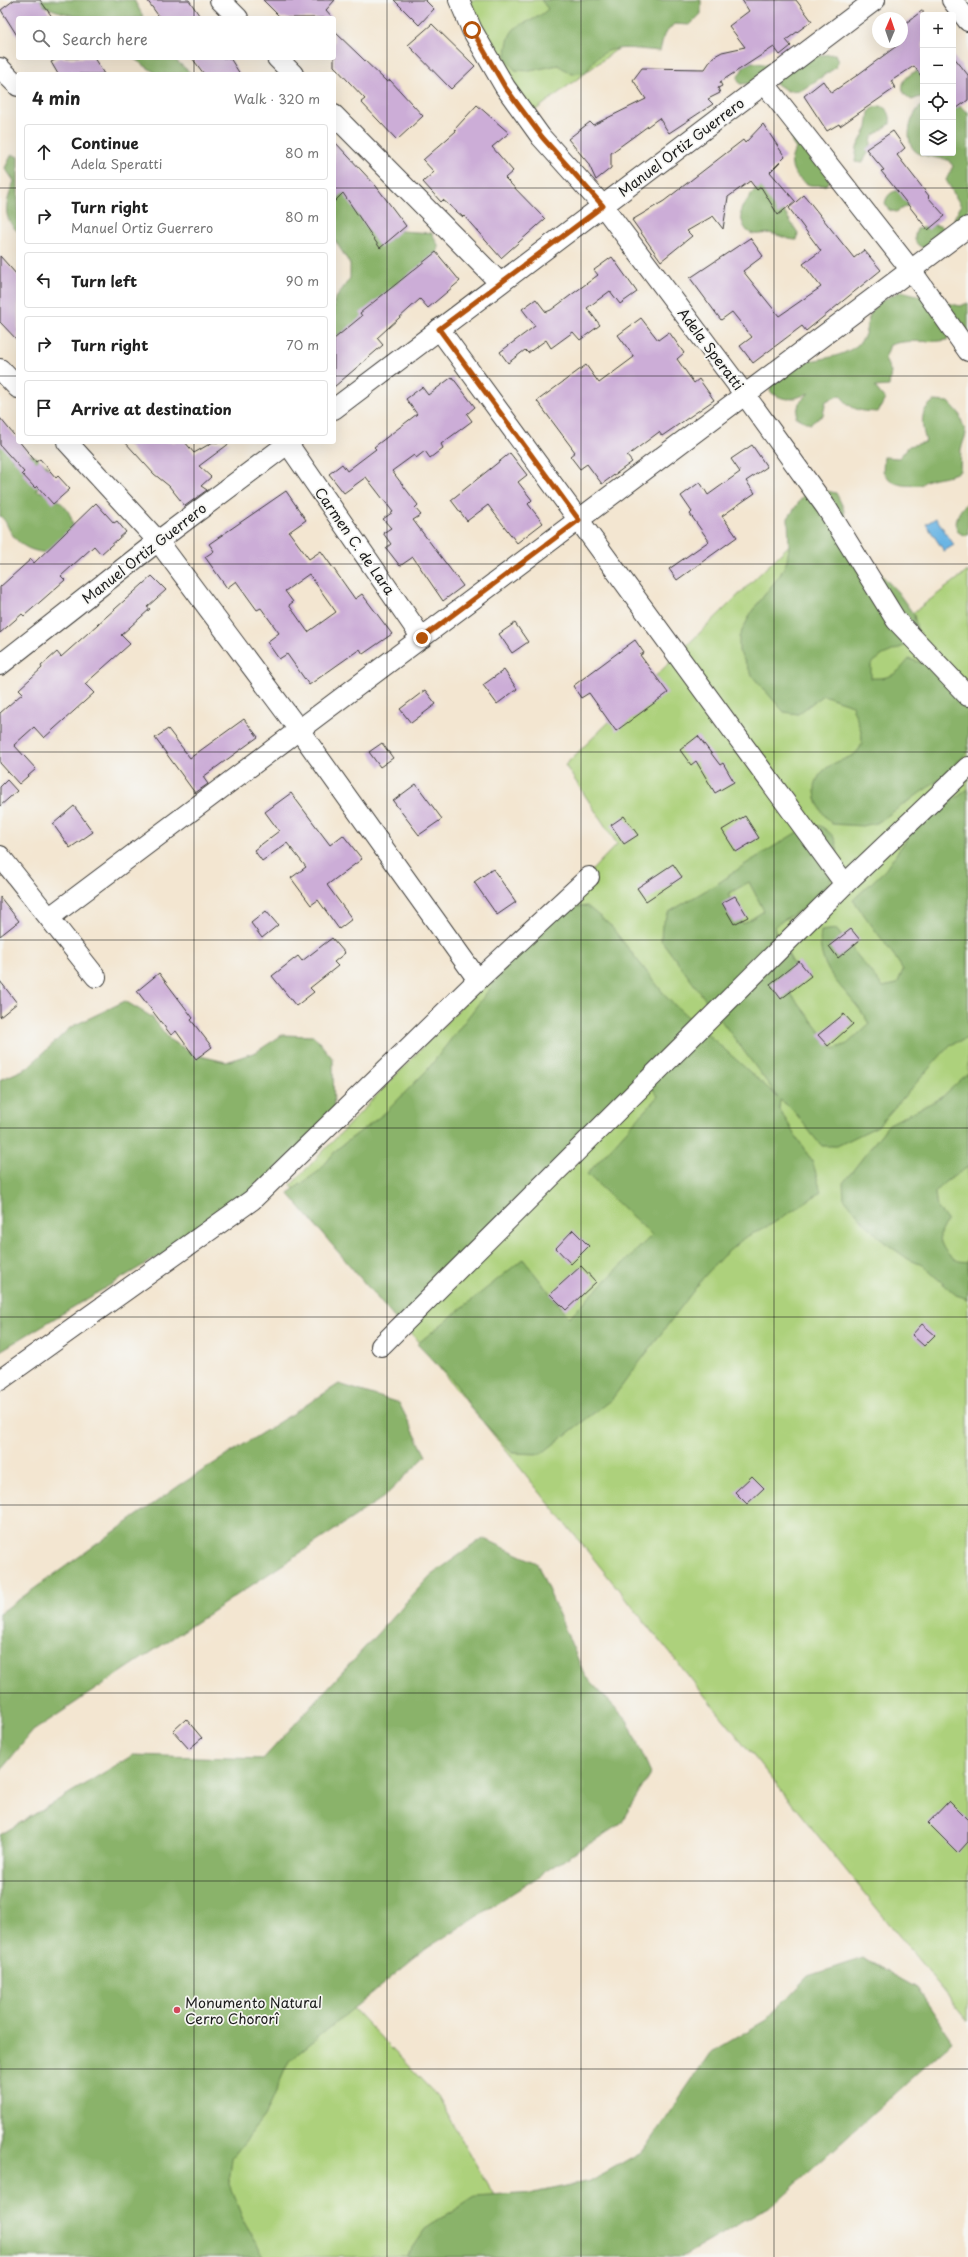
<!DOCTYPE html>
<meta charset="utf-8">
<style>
body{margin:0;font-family:"Playpen Sans",sans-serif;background:#f6f6f6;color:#222}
.controls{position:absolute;right:12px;top:12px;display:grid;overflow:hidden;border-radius:4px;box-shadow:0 4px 16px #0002}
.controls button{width:36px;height:36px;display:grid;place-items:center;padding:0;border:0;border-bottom:1px solid #e0e0e0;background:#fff;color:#222;font:20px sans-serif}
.compass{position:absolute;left:872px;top:12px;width:36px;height:36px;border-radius:50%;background:#fff;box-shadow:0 4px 16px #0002;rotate:2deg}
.stop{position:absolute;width:12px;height:12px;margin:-9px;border:3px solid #b45309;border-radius:50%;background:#fff}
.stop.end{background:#b45309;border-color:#fff;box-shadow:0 1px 4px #0008}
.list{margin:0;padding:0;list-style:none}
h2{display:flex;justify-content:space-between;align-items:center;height:52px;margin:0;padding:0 16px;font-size:17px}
h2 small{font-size:13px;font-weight:400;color:#767676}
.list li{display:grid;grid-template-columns:26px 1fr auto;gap:12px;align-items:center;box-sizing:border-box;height:56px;margin:0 8px 8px;padding:0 8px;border:1px solid #e0e0e0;border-radius:4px}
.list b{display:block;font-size:15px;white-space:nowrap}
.list p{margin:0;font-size:13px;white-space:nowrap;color:#767676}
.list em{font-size:13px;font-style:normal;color:#767676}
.icon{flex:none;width:22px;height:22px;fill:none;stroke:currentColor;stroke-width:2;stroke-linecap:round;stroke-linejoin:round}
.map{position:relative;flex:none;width:968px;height:2257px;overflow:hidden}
.search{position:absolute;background:#fff;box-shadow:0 4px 16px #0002;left:16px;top:16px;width:320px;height:44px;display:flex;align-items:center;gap:10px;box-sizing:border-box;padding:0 14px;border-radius:4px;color:#767676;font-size:15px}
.panel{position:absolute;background:#fff;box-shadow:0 4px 16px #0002;left:16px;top:72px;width:320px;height:372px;border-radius:4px}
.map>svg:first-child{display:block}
.green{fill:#add17b;stroke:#64764c}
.forest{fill:#8ab36b;stroke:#536844;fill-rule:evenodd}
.water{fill:#6bb5e4;stroke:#446880}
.building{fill:#ccadd7;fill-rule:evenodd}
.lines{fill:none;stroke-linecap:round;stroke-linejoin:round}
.minor-casing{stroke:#3c3a37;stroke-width:22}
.minor{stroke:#fff;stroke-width:20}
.route{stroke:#b45309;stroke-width:5}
.grid{fill:none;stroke:#1c1c1c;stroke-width:1;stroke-opacity:0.55}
.poi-dot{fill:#d1495b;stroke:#f6f6f2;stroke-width:1.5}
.labels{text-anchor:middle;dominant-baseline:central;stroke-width:3.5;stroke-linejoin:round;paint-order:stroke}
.street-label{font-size:14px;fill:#1c1c1c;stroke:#f6f6f2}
.poi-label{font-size:14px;fill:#1c1c1c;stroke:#f6f6f2;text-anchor:start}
</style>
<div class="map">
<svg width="968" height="2257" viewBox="0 0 968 2257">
<rect width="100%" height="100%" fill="#f6f6f2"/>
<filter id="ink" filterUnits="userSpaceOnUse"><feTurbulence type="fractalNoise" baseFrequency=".025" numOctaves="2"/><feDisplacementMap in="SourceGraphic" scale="8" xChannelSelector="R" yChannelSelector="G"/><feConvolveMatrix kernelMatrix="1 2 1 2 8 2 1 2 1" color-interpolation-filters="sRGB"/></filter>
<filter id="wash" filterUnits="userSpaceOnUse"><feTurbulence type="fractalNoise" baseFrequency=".012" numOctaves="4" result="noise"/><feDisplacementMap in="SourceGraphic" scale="16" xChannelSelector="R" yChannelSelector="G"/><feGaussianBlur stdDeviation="0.9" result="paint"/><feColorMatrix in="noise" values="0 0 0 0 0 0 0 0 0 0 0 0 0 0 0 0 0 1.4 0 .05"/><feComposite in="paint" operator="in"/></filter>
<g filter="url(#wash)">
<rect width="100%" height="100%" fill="#f3e6d1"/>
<g class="green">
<path d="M467,0H683L533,112L509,78Z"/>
<path d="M822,513L898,624L968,571V2021L291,1185L617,844L565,765Z"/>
<path d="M0,1863L273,1925L437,2096L511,2226L510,2257H0Z"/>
</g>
<g class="forest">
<path d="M34,0H134L144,18C106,18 68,22 34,0Z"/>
<path d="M541,0H701V14L690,25L674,24L664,35L660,51C629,49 602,40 586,73L571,74L558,65L530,71L515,70L506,59C507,15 525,31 548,9Z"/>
<path d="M835,54L838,61L835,68L802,90L787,91L774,82L740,84L737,78L745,65L752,62L774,66L821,55Z"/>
<path d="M133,58H173L192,74H157Z"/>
<path d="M923,70V96L912,100C893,90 906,71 923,70Z"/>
<path d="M953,102L968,112V224L957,226L954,219L961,206L946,180L953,166L948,160C939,158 926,157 918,153C902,144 910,112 923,105V153H953Z"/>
<path d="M881,106C889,110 891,115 890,124L872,137L870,150L862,163L855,162L857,147L867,128L869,112L874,107Z"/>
<path d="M797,131L831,179L826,185C821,185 814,186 810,185C794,180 786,162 796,149L792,143L791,136Z"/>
<path d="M12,154L18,157V232C0,215 7,202 14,181L5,168Z"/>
<path d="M765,183L798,233L797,240C788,240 782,236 773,234C767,232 761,235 754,234C743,233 740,217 741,209L758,185Z"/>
<path d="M334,184L386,227L401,231L432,233L439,247L434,262L415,287L336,336L334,334V301L350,278V264L334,239Z"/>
<path d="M906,189L916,201L896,212L889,210L885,203C888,191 895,191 906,189Z"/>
<path d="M934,225L941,226L947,231L928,249C916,247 912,240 917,229Z"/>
<path d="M901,291L960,306L968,303V333L963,328L951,324L947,340C927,344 909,338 890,345L885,359L891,372L889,386L875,387L885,399L878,412C859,411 852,411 840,395L826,401L823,415L810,424L796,417L799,403L809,393C792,400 786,402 770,392C771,388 771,381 774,378C791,357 826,363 848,351C874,338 861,324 875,307C880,300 894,295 901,291Z"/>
<path d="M934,401L949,402L959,413L966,434L961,449L960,471C948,479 930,475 921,485C905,486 892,487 883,471L884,457L899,458L909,446L926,442C922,426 918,411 934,401Z"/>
<path d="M0,441L12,453V460C23,444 36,458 48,466C50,476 45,484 36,490C55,496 72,506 73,528L53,553C34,553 18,547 9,529C6,523 5,520 0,516Z"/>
<path d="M822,490L836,493L843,507L846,521L863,546L867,560L897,591L914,615L917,629L911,643L883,655L871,664V678C891,679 897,674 909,659L936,667L968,688V752L940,779L877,823L862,826L832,824C812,804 805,776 837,762C845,758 857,757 861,745C865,732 855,718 852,705L823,695L798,714L784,712L753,677L739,651V637L752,611L780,575L787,561L789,547L788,518L806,492Z"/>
<path d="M968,502V535H963L957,531C954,519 959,510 968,502Z"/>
<path d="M968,789V1038L950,1045L878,1126L837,1146H822C807,1131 798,1111 780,1100L779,1109L813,1163L821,1192L772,1224L744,1238L722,1257L703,1278L612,1399L541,1454L512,1453L472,1410L457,1385L417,1344L523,1259L569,1317L652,1235L587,1174L658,1096L644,1078L396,1320L288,1193L319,1171L337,1149L386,1112L428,1069L535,930L557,909L587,906L610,925L668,999L778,1097L661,940L662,925L669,912L720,882L744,865L807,826H821C825,829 830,833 833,836C845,857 830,889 813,902C801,912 787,916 774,927L778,943L787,952L794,965L791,994L834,1049L847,1044L869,1024C851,990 815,975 821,931L836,929L883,987L897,984L903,970L895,957L853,900L885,870L911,833L922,823ZM749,882L764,911L743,924L728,894Z"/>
<path d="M125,1001L152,1017L170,1040L196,1055L226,1062L256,1052L282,1035L314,1036L333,1059L334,1119L321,1149L174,1249L147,1263L0,1351V1080L27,1068L71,1027Z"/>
<path d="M968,1073V1167L945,1182L935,1193L937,1207L947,1220C945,1224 941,1230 940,1234C939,1248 954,1265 968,1261V1299L956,1295L922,1265L908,1259L884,1242L862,1220L844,1198L843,1183L889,1124L941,1098Z"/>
<path d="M339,1384L399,1403L426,1456L384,1497L33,1731L0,1771V1613L180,1485Z"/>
<path d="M483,1538L537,1563L585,1676L627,1720L651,1773L620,1824L426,1949L289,2061L264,2117L232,2158L229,2184L244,2222L264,2257H0V1835L133,1755L263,1759L430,1576Z"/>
<path d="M863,1958L917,1988L953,2041L774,2204L682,2257H406L425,2229L475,2197L533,2193L590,2181L643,2151L710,2053L766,2020L808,1976Z"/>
</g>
<path class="water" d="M936,518L954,545L944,551L926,524Z"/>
<g id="blocks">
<g class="building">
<path d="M14,0H40L53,18H18V37L1,10Z"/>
<path d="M147,0H189L201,18H160Z"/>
<path d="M263,0H335L326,10L333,18H281Z"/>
<path d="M394,0H425L434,9L419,25Z"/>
<path d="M742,0H796L812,21L786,40L791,46L780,55L774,47L720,82L722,86L718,88L720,93L708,99L713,104L669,133L659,118L611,153V168L596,180L588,163L568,139L590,122L593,125L646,99L633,80L642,68L705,69L713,57L722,52L745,47L729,26L749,11Z"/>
<path d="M923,10V79L914,66L891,81L895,88L840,126L839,124L827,131L804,96L823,81L831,93L856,76L902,42V26Z"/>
<path d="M432,24L475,66L451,89L408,45Z"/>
<path d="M334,31L387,82L390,80L423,116L397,140L361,102L365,99L334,66Z"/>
<path d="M953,56L968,75V100L953,111Z"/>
<path d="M59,58H94L104,74H58L51,62Z"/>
<path d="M192,58H230L240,74H204Z"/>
<path d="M477,105L509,133L492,147L513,171L505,178L545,219L501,258L464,216L463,217L443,200L441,202L423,182L434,172L423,160L456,131L454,130Z"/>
<path d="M763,124L785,157L770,172L795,201L778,215L761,187L757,190L750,181L728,197L723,229L713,216L687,231L692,236L661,261L632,220L664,201L743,140L745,143Z"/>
<path d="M893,131L905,148L897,155L929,196L928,197L945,216L928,230L890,182L881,171L884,170L866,149Z"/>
<path d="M334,141L376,186L406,226L380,248L343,193L334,202Z"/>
<path d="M804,195L854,258L864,250L881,270L806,331L802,326L753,363L740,346L752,337L732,312L721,320L690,278L750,238L763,256L743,271L779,316L821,287L803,264L821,251L789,208Z"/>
<path d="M436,252L460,281L428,308L420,299L377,338L383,345L334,387V339L362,316L360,313Z"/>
<path d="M0,256L18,276V341L0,322Z"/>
<path d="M612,257L637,292L620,304L610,291L587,308L600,325L580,340L573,332L551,348L546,340L528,353L525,350L508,363L500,352L535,326L522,309L536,299L546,312L551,310L598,275L594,270Z"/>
<path d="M641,318L658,340L669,332L684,353L677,359L694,383L699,379L714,400L662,436L659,432L627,456L632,462L602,484L587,464L580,469L570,456L575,452L537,401L586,365L599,383L634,357L618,335Z"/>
<path d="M452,377L475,407L467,414L472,421L441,444L443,448L430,458L425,451L416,458L414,455L392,471L418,505L415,508L421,515L413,520L463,586L443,601L413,557L400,566L386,548L391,544L383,533L391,528L383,519L393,512L366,477L344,493L329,474L342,464L347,471L376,449L374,447L417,414L406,399L422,387L428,395Z"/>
<path d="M0,418L36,462L40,459L56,478L58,476L70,489L53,504L37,486L35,488L22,474L24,472L0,445Z"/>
<path d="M125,442H185L194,453L213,442L230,443L199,466L211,477L201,486L207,490L185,506L169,486L154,474Z"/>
<path d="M752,445L767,467L746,481L755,493L722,516L737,537L677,580L669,569L709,541L690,514L692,512L681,496L700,482L708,495L740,472L731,459Z"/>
<path d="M510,453L527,475L518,482L532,500L528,504L543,523L517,543L488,505L467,521L451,500Z"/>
<path d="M286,491L306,520L289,532L309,559L321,551L355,599L362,594L392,634L363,654L360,649L309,685L287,654L279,659L267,642L279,633L261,608L257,610L236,581L227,588L205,557L214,551L209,544ZM309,574L336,612L308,632L289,605L293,602L285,591Z"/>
<path d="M96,503L114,523L117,521L126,532L101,554L94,546L61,576L65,580L24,616L22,614L0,633V587L31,559L34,563Z"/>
<path d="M152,576L166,590L147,607L150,609L121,635L130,644L85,684L94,693L44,738L34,727L14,745L36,769L19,784L0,763V713L23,693L19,689L42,668L41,666L57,652L61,657Z"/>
<path d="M515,623L528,642L512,653L499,634Z"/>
<path d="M635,640L644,653L640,655L668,693L616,731L589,693L581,698L573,686Z"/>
<path d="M504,670L517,689L497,704L483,685Z"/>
<path d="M425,690L436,704L411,723L400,709Z"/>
<path d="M244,719L258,737L203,777L208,784L195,793L155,738L168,729L190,758Z"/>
<path d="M698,736L720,765L723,763L734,782L715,793L696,761L691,765L680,750Z"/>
<path d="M382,743L393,758L380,767L369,752Z"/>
<path d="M7,780L17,791L0,806V787Z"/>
<path d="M416,784L442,819L419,835L393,801Z"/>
<path d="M291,793L330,845L343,835L362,859L327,885L352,919L339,929L318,900L311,905L291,878L306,867L287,843L262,861L254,850L279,831L265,812Z"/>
<path d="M74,806L93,832L70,848L53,824Z"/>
<path d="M624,816L638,835L624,844L611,825Z"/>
<path d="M745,816L759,838L736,852L722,830Z"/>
<path d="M673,864L682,877L646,901L637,888Z"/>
<path d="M493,869L516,902L497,915L474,882Z"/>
<path d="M735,896L748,917L734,924L722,903Z"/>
<path d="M0,897L19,921L0,936Z"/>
<path d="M266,911L278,925L262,938L251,923Z"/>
<path d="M851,929L860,940L838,958L829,946Z"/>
<path d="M332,938L345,953L334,962L338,966L310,988L314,992L296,1006L272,976L298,956L302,961Z"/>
<path d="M799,961L811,976L781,999L770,984Z"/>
<path d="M159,973L193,1018L191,1020L212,1047L196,1059L176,1031L171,1035L137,991Z"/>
<path d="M0,981L17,1003L0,1017Z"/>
<path d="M844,1014L853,1024L828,1046L818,1035Z"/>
<path d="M573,1230L589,1246L571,1264L556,1248Z"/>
<path d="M581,1266L596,1282L566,1310L550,1294Z"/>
<path d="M922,1324L935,1335L924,1346L912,1335Z"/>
<path d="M752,1476L764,1488L747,1504L735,1492Z"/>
<path d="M186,1719L202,1738L189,1749L173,1731Z"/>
<path d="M949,1801L968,1820V1842L958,1853L928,1823Z"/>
</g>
</g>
</g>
<g filter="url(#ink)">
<use href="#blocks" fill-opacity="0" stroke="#3c3a37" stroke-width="1"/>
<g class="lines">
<defs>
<g id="minor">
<path d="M220,0L238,18"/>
<path d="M459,0L472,30L505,87L541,137L603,206L745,395L826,507L896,620L968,696"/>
<path d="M952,0L968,21"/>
<path d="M277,58L293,74"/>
<path d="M0,68L18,86"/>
<path d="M765,84L911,270L968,351"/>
<path d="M334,115L500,283"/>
<path d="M439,329L845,884"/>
<path d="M0,369L18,388"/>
<path d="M334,409L875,0"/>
<path d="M67,442L158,541L299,730L478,980"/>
<path d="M288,444L422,638"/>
<path d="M0,665L158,541L290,442"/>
<path d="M0,856L96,977"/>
<path d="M50,917L968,227"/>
<path d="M381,1346L845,884L968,767"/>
<path d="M0,1380L252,1200L478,980L589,877"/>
</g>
</defs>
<use href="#minor" class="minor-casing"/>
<use href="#minor" class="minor"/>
</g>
</g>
<g class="lines" filter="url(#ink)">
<path class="route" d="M422,638L579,520L439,329L603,206L542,137L505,87L472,30"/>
</g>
<path class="grid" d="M194,0V18M387,0V2257M581,0V2257M774,0V2257M194,58V74M0,188H18M334,188H968M0,376H18M334,376H968M194,442V2257M0,564H968M0,752H968M0,940H968M0,1128H968M0,1317H968M0,1505H968M0,1693H968M0,1881H968M0,2069H968"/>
<circle class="poi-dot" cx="177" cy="2010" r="4"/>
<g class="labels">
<g class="street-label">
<text transform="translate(681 147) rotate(-37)">Manuel Ortiz Guerrero</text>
<text transform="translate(711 349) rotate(53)">Adela Speratti</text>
<text transform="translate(355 541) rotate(55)">Carmen C. de Lara</text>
<text transform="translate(144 553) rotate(-38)">Manuel Ortiz Guerrero</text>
</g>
<g class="poi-label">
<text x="185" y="2002">Monumento Natural<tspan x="185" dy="16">Cerro Chororî</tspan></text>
</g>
</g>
</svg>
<div class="controls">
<button>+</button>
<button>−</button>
<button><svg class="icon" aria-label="locate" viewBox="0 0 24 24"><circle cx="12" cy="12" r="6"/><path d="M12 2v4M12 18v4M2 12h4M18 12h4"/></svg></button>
<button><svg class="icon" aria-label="layers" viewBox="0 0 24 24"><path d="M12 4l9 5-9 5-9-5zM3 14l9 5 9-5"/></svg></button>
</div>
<svg class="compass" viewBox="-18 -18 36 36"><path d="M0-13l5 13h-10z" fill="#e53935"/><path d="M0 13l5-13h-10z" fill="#767676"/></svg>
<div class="stop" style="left:472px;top:30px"></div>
<div class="stop end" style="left:422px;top:638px"></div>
<div class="search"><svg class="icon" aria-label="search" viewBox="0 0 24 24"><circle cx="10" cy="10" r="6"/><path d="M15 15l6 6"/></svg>Search here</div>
<section class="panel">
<h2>4 min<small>Walk · 320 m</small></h2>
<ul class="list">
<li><svg class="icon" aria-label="ahead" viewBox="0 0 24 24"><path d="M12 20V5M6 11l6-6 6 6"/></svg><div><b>Continue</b><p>Adela Speratti</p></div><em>80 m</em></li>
<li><svg class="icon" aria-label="right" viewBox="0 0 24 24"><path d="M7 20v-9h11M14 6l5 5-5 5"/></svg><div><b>Turn right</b><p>Manuel Ortiz Guerrero</p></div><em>80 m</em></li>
<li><svg class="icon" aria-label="left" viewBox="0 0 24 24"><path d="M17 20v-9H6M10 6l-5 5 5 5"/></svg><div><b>Turn left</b></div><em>90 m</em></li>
<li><svg class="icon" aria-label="right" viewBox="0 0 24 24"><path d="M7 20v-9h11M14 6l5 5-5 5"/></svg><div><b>Turn right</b></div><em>70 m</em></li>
<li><svg class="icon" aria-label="arrive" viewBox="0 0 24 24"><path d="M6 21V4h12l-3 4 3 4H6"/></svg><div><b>Arrive at destination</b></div></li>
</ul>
</section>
</div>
